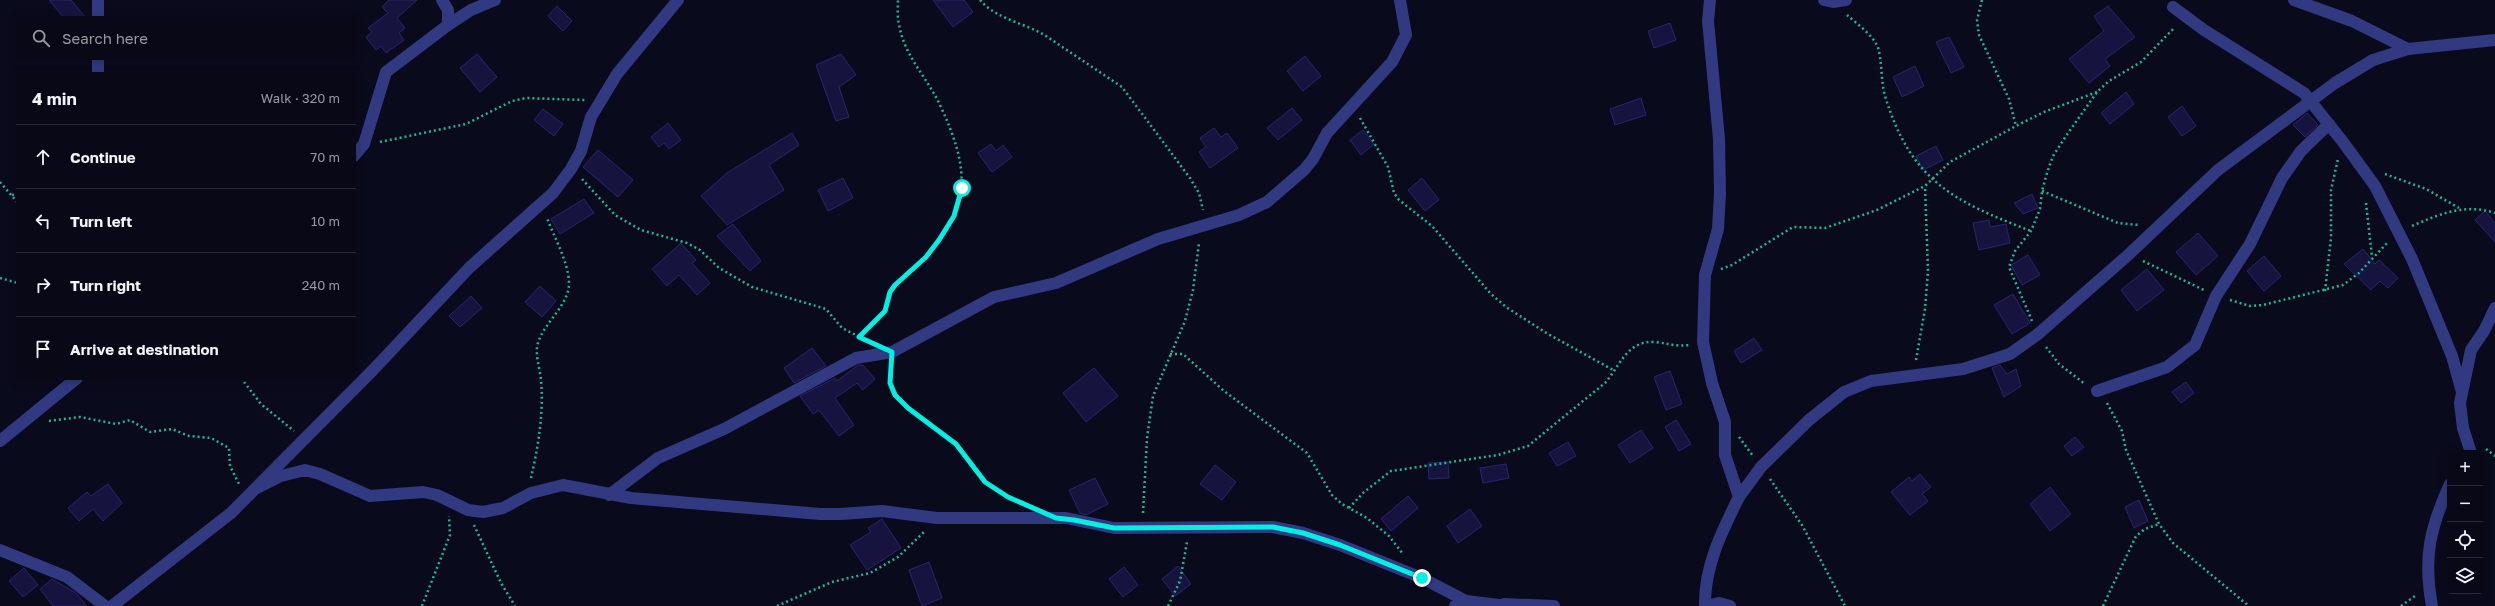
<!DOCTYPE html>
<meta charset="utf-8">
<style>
body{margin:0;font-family:"Golos Text",sans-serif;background:#11111f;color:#f1f3f6}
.controls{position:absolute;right:12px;bottom:12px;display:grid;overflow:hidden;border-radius:4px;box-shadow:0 2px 10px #0003}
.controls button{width:36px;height:36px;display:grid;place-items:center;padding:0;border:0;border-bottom:1px solid #292935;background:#080816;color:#f1f3f6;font:20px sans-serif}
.stop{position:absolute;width:12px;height:12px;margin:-9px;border:3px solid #00f1e3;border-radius:50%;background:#fff}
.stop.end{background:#00f1e3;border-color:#fff;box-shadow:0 1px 4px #0008}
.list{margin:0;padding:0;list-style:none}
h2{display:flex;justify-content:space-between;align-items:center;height:52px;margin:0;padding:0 16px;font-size:17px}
h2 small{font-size:13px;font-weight:400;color:#989aa1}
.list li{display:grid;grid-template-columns:26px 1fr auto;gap:12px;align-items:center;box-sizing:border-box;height:64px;padding:0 16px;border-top:1px solid #292935}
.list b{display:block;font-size:15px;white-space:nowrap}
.list em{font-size:13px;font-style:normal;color:#989aa1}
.icon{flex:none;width:22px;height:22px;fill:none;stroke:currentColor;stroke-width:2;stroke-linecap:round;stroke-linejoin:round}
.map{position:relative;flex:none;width:2495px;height:606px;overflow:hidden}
.search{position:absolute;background:#080816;box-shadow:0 2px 10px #0003;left:16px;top:16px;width:340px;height:44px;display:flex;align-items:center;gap:10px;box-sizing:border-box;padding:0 14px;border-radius:4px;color:#989aa1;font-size:15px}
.panel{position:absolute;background:#080816;box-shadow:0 2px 10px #0003;left:16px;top:72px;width:340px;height:308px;border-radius:4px}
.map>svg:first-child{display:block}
.building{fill:#16143f;stroke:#28256d}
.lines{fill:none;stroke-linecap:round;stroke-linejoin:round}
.path{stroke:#23b596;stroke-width:2.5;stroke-dasharray:2 3;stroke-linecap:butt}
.minor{stroke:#313a80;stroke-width:12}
.route{stroke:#00f1e3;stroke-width:5}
</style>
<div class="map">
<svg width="2495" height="606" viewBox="0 0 2495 606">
<rect width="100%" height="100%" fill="#0a0a1d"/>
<g class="building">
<path d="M49,0H71L86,18H64Z"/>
<path d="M389,0H417L397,18L405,28L399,33L404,40L386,53L381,46L376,50L366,37L372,32L368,28L388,13L382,7Z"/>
<path d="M933,0H964L973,12L953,27Z"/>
<path d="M557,6L572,21L563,31L548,16Z"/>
<path d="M2108,6L2135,37L2105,59L2110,66L2089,83L2069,59L2104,31L2094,16Z"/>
<path d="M1670,23L1676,40L1654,48L1648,31Z"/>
<path d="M1949,37L1964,67L1951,73L1936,42Z"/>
<path d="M477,54L497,77L480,92L460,68Z"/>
<path d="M841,54L856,75L839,87L849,117L836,121L816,65Z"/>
<path d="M1305,56L1321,76L1303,91L1287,71Z"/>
<path d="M1915,66L1924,86L1902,97L1893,77Z"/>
<path d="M2126,92L2134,104L2110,124L2101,113Z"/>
<path d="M1641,98L1646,115L1615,125L1610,109Z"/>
<path d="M2182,106L2196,126L2182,136L2168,117Z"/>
<path d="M1292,108L1302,120L1278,140L1267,128Z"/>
<path d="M543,109L563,124L554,136L534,120Z"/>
<path d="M2307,113L2318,125L2305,137L2293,125Z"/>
<path d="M668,123L681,140L669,149L664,143L659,147L651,137Z"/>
<path d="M1214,128L1221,137L1227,133L1238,148L1210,168L1199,152L1206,147L1200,138Z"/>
<path d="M1363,130L1374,144L1361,155L1350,140Z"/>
<path d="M792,133L799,145L769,165L784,190L727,225L701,196L727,173Z"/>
<path d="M991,144L996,151L1003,145L1012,157L992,172L978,153Z"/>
<path d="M1936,146L1943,160L1923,170L1916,156Z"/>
<path d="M598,150L633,180L618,197L583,167Z"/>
<path d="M843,178L853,198L828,211L818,190Z"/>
<path d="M1422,178L1439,200L1425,211L1408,190Z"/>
<path d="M2032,194L2038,208L2023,214L2014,203Z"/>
<path d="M584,199L594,213L560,234L551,219Z"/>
<path d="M2485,211L2495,223V242L2475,220Z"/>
<path d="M1989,220L1990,227L2006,224L2010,243L1979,250L1973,223Z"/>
<path d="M733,224L761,261L750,271L717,236Z"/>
<path d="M2198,233L2218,256L2196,275L2176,252Z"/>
<path d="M681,243L696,260L692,263L710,283L697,295L679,275L667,286L652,269Z"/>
<path d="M2363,249L2375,264L2379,260L2398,278L2388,288L2380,281L2371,290L2344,264Z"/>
<path d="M2028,255L2040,275L2022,285L2011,265Z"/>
<path d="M2264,256L2281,276L2264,291L2247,271Z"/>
<path d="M2147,269L2164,290L2137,311L2121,290Z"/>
<path d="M540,286L556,301L542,317L525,302Z"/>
<path d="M2013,294L2030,323L2012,334L1994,305Z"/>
<path d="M471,296L482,308L460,327L449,316Z"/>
<path d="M1754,338L1762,350L1741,363L1734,351Z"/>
<path d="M812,348L826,366L794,383L784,368Z"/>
<path d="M858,365H863L875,379L863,390L857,383L835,398L854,425L839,436L819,410L813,414L800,396L835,378L837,381Z"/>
<path d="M2000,365L2007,374L2016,369L2021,386L2004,397L1992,368Z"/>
<path d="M1094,368L1118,396L1086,422L1063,393Z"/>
<path d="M1670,371L1682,404L1666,410L1654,377Z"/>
<path d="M2186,382L2194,393L2181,403L2172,392Z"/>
<path d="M1676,420L1691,444L1679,451L1665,427Z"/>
<path d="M1641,430L1653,448L1630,463L1618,445Z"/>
<path d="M2075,437L2084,447L2072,456L2064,446Z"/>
<path d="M1568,442L1576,456L1557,466L1549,453Z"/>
<path d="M1448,462L1449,478L1429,479L1428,463Z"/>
<path d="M1506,464L1509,478L1483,483L1480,468Z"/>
<path d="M1215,465L1236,482L1222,500L1200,484Z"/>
<path d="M1920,474L1931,487L1922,494L1928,501L1910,515L1891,492L1909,477L1912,481Z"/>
<path d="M1095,478L1108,504L1086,515L1080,513L1069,490Z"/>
<path d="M108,484L122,503L103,521L93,509L79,521L68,508L87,492L91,496Z"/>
<path d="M2050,487L2071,514L2050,531L2030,504Z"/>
<path d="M1408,496L1418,508L1391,531L1381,519Z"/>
<path d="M2139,500L2148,521L2134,528L2125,507Z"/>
<path d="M1470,509L1482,526L1458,543L1447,526Z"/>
<path d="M882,519L901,548L867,570L850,545L871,532L868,528Z"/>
<path d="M929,562L942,598L922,606L909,570Z"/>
<path d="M1178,566L1191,584L1175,596L1162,579Z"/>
<path d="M1124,567L1138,585L1123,597L1109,579Z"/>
<path d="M24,568L38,585L23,597L9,581Z"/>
<path d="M52,579L76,593L87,606H53L40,589Z"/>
</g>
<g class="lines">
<g class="path">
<path d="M980,0C996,19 1025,23 1046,36L1122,87L1190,178L1199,193L1203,210"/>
<path d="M1982,0L1977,20L1979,35L2009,99L2016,126"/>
<path d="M1847,15C1857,24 1876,37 1879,51C1882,66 1881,81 1885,96C1911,181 1953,201 2031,231"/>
<path d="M1360,118L1388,167L1394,193L1399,200L1432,226L1491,294L1506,307L1548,334L1615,371"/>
<path d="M380,142L466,124L512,101L526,98L585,100"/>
<path d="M2385,174L2426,189L2459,208"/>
<path d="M582,179L615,215L641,230L687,243L700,250L719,268L752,287L826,309L842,328L868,341"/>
<path d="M0,182L18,203"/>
<path d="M2042,191L2118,223L2139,225"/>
<path d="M12,195L18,194"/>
<path d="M2366,203L2372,257"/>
<path d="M2412,226C2440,214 2465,203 2495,213"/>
<path d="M2143,261L2204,290"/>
<path d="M1721,269L1732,265L1793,227L1825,228L1877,210L1925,186L1950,162L2016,126L2044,112L2097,92"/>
<path d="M0,278L18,283"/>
<path d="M2325,291L2331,238V190L2338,159"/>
<path d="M2230,300L2250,306L2263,305L2343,285L2359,273L2388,242"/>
<path d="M2032,321L2009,267L2015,251L2031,231L2040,209L2042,191L2047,173L2053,156L2066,136L2097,92L2109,81L2141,62L2175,27"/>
<path d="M859,337C867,329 880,320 885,311C889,303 888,294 895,286C904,275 916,268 926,257C974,205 968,165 940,105C927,77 904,56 899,24C897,17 898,8 898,0"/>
<path d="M2046,347L2059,364L2085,384"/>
<path d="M1170,354H1183L1224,391L1307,453L1332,495L1342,504L1367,518L1389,536L1403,554"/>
<path d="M1916,360L1925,309L1928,271L1925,186"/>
<path d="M891,367L890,383L895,395L908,408L956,444L985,482L1008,497L1021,502"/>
<path d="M241,378L261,404L294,431"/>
<path d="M2107,403L2122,431L2126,450L2159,524L2173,543L2249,606"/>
<path d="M49,421L80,417L116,424L130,420L150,432L172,429L189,436L211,438L229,448L230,466L239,484"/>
<path d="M1739,437L1753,456"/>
<path d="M2486,449L2495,456"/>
<path d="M531,478C538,448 544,412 541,380C540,369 536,359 537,347C541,324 570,306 569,282C568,261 554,237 547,218"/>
<path d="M1770,479L1802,525L1845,606"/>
<path d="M1349,508L1364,492L1391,471L1498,455L1528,446L1605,383C1620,366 1627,340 1655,342C1667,343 1676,347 1689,345"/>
<path d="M1143,513L1147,438L1153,396L1185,321L1193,290L1199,243"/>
<path d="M474,525L501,583L515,606"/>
<path d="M422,606L450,535L449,516"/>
<path d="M777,606L832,582L870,573L898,557L924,532"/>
<path d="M1168,606L1180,581L1187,542"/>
<path d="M2103,606L2136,536L2145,529L2159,524"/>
<path d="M2401,606L2415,596"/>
</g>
<g class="minor">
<path d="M98,0V18"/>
<path d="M1824,0L1833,2L1846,0"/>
<path d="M2294,0L2352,21L2408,49"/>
<path d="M2173,7L2204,30L2304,93L2343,142L2375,186L2412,259L2452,356L2462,392"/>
<path d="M448,25L471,10L495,0"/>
<path d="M98,74V58"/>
<path d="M354,156L364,144L386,72L448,25V10L442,0"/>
<path d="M2097,391L2167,367L2195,345L2216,296L2250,244L2282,178L2301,151L2329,124"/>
<path d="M0,441L77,378"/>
<path d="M2471,453L2463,428L2460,403L2471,350L2484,331L2495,308"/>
<path d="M257,488L281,476L305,470L320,474L370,496L423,492L437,495L468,510L483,512L503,508L531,493L563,485L631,498L820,514H841L882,511L937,518H1066L1114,528L1273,527L1303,533L1340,545L1422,578L1466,601"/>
<path d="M609,495L658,458L724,429L856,358L892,352L994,297L1056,283L1158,239L1239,215L1267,202L1304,170L1313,159L1327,133L1392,62L1406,35L1400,0"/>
<path d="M1739,497L1761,467L1809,420L1844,392L1871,381L1963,369L2010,354L2038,334L2127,256L2218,170L2335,83L2373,60L2408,49L2495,40"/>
<path d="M0,550L67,577L105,606"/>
<path d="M1504,604L1554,606"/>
<path d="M112,606L231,513L373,370L470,267L553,193L571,169L581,151L591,117L617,74L678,0"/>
<path d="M1455,606L1466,601L1507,606"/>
<path d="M1705,606C1704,567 1722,531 1739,497L1725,455V422L1712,383L1703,342L1705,275L1718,229L1720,193L1719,139L1708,21L1710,0"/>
<path d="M1708,606L1719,603L1730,606"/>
<path d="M2432,606C2423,557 2430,528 2450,484"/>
</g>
</g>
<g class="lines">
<path class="route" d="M962,188L954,216L939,240L926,257L895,285L890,292L885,311L859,337L892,352L890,383L895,395L908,408L956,444L985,482L1008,497L1056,518L1074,520L1114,528L1273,527L1303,533L1340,545L1422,578"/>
</g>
</svg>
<div class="controls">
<button>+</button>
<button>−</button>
<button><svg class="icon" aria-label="locate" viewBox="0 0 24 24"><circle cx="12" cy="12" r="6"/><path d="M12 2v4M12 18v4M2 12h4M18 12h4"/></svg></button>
<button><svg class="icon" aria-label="layers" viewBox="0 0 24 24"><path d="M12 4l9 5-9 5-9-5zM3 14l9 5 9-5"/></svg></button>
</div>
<div class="stop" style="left:962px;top:188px"></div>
<div class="stop end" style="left:1422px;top:578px"></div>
<div class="search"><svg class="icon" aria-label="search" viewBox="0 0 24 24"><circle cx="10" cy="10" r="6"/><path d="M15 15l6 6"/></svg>Search here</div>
<section class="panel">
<h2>4 min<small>Walk · 320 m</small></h2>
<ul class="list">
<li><svg class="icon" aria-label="ahead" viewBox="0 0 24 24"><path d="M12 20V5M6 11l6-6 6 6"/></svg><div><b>Continue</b></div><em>70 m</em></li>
<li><svg class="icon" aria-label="left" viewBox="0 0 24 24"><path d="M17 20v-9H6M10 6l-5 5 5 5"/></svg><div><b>Turn left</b></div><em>10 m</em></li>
<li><svg class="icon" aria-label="right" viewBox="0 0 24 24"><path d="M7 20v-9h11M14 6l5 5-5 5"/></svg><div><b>Turn right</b></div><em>240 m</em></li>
<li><svg class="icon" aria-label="arrive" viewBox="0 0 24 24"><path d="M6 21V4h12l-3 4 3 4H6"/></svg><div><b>Arrive at destination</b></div></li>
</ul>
</section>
</div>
